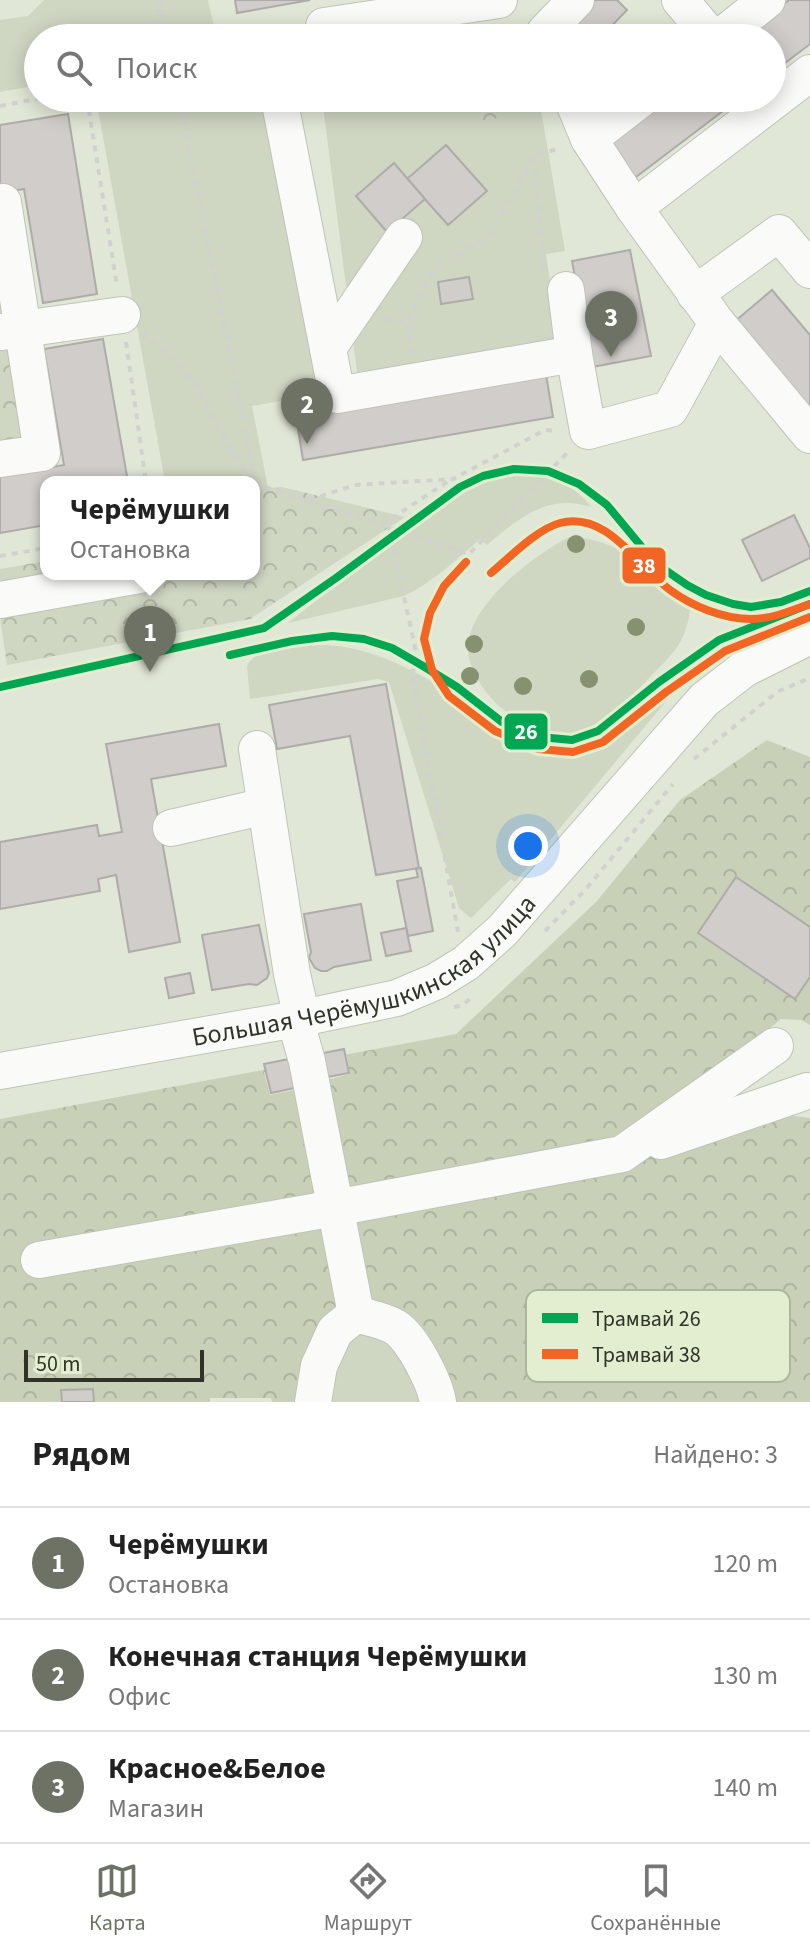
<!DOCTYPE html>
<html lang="ru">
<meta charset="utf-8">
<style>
body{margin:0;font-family:"Source Sans 3",sans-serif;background:#f2f2f2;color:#222}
.scale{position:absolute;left:24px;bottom:20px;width:180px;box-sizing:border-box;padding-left:8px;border:4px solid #2f3328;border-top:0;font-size:22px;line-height:28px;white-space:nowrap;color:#2f3328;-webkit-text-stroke:6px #e2eecf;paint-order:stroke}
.you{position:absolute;left:528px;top:846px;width:28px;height:28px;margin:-20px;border:6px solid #fff;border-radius:50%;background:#1a73e8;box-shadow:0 0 0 12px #1a73e833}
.badge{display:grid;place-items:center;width:52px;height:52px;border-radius:50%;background:#6d7265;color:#fff;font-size:26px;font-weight:700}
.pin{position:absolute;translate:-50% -66px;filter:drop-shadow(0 2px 4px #0008)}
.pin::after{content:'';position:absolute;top:42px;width:28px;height:24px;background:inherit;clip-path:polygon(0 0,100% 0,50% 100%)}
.popup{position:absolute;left:40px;top:476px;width:220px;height:104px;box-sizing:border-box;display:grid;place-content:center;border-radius:16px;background:#fff;filter:drop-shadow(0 2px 6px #0005);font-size:26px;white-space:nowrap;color:#767676}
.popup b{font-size:30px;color:#222}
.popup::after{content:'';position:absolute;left:50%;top:100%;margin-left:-16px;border:16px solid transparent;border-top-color:#fff}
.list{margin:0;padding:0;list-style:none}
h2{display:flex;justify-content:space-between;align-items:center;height:104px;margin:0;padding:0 32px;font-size:34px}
h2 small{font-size:26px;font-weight:400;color:#767676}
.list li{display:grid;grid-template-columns:52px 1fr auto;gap:24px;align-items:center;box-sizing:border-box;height:112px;padding:0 32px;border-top:2px solid #e0e0e0}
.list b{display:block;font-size:30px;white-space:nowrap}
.list p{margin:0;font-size:26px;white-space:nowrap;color:#767676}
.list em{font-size:26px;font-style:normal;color:#767676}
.icon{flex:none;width:44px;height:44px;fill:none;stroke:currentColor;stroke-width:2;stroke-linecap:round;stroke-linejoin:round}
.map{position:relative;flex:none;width:810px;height:1402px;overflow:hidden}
.search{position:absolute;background:#fff;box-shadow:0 4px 20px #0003;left:24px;right:24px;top:24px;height:88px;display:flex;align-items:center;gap:20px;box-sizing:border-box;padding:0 28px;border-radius:44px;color:#767676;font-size:30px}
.sheet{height:440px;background:#fff}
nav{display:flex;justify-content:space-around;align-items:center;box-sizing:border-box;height:112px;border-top:2px solid #e0e0e0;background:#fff;font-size:22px;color:#767676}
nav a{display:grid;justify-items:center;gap:4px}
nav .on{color:#6d7265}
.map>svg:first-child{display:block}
.grass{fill:#cfd6c2}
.forest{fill:url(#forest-crowns)}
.park{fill:url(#park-crowns)}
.building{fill:#d0cdca;stroke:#aeaca8;stroke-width:2}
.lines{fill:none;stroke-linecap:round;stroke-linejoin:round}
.minor-casing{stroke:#bfc4b7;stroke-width:38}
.path{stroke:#d0d2ce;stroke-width:4;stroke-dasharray:6 6;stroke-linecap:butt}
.minor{stroke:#fafbf9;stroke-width:36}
.tram-1-casing{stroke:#e2eecf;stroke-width:14}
.tram-2-casing{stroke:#e2eecf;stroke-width:14}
.tram-1{stroke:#00a651;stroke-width:8}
.tram-2{stroke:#f26522;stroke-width:8}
.tree{fill:#86916f}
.labels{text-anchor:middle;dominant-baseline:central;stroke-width:7;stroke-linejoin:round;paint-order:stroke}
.street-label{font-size:26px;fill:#2f3328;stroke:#e2eecf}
.key{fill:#e2eecf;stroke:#acb69d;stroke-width:2}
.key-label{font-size:22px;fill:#2f3328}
.line-badge{stroke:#e2eecf;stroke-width:3}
.badge-label{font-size:22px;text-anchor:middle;font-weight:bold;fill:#fff}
</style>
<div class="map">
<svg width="810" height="1402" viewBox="0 0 810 1402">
<defs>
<pattern id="forest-crowns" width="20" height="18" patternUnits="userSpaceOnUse" patternTransform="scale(2)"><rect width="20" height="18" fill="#c8d1b8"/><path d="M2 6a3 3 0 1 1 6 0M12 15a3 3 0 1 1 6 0" fill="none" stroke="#acb49e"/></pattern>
<pattern id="park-crowns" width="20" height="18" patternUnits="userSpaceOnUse" patternTransform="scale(2)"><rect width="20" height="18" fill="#cfd6c2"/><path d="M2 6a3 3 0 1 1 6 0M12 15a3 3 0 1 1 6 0" fill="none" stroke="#b2b8a7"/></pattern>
</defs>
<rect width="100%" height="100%" fill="#e1e7d6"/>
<g class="grass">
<path d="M44,0H208L216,36L263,33L264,38H38V85L0,92V20L28,16Z"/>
<path d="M96,98H275L326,393L252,406L268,488L254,490V482H165Z"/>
<path d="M322,98H539L565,251L546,254L559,343L357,372Z"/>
<path d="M532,473C555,476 578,489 591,507C548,493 518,519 487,545L480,539C456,560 433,582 404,596L288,623L382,549L446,504L467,491L496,478Z"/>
<path d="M569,537C614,536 664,574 690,609C686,645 671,655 647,680C626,703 600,728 568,734C547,737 528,726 511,715C499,707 489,697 481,685C474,673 467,660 468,645C472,602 533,556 569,537Z"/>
<path d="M325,645C397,648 460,701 519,738C574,770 609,732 650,699C665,687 681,677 697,668L668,699L515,882L511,879L471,918L459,908L389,682L378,679L250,699L247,666C256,645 305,646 325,645Z"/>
<path d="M378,1330L399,1344L425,1402H325L348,1338Z"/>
</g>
<path class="forest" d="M767,740L810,757V1025L801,1020L781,1019L765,1032L728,1087L741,1105L770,1113L810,1118V1402H448L369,1300L323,1081L350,1074L347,1056L264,1072L270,1095L303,1088L341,1310L302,1402H272L271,1398H210V1402H0V1119L456,1034L596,902L680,800Z"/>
<g class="park">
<path d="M467,98H521L525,112L473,123Z"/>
<path d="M0,231L33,445L0,450Z"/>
<path d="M282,487L405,517L250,619L7,665L0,618V569L46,561V574H254V489Z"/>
</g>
<g class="building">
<path d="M235,0H310L237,13Z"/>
<path d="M592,0H617L627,10L600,38H578L566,27Z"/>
<path d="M789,0H810V44L772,73V38H739Z"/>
<path d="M661,98H740L632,180L603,142Z"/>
<path d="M68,114L97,294L43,303L24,189L0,193V125Z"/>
<path d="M446,145L487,191L448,225L407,179Z"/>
<path d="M394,163L425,199L387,232L356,196Z"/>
<path d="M630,250L651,356L592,367L572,261Z"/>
<path d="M469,277L473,299L441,304L438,282Z"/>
<path d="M772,290L810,335V412L734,322Z"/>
<path d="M103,339L128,482H46V525L0,533V476L64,465L44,349Z"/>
<path d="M545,368L553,417L303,460L295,410Z"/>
<path d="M794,515L810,548V558L762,581L742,540Z"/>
<path d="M386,684L419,868L376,875L350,736L277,749L269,705Z"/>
<path d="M219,724L226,766L151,779L180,942L129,952L116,875L98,879L100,891L0,909V842L97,825L99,836L122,832L106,744Z"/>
<path d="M421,868L433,931L408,936L397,881L418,877L416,869Z"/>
<path d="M736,877L810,927V977L795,999L698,933Z"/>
<path d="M361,904L371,960L334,967L327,971H321L315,968L309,958L311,952L304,914Z"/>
<path d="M259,925L269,973L267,978L257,985L249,984L212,990L202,935Z"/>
<path d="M406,928L411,951L386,956L381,933Z"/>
<path d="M190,973L194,993L169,998L165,978Z"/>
<path d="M344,1049L349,1073L322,1078L318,1054Z"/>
<path d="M289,1059L299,1087L271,1093L264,1064Z"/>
<path d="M93,1389L94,1402H62L61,1390Z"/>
</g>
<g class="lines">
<defs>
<g id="minor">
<path d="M680,0L712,38"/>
<path d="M324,26L499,0"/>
<path d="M545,32L576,0"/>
<path d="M719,38L767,0"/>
<path d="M279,98L337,395L574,354"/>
<path d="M572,98L589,139L634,208L717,323L810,435"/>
<path d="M589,139L642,98"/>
<path d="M0,203L3,202L42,453L0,459"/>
<path d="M634,208L810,73"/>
<path d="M566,290L574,354L588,431L670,409L717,323"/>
<path d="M695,294L779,233L810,270"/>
<path d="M2,332L122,315"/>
<path d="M328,348L404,237"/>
<path d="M0,600L145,574"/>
<path d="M257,749L292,974L302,1018"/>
<path d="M171,828L266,806"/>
<path d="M295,1019L307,1061L356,1314"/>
<path id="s1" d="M0,1071L302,1018L397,998L437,981L466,963L502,931L704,700L744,669L810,636"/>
<path d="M661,1141L807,1091"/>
<path d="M39,1260L335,1208L622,1154L775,1046"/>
<path d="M356,1314C368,1318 382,1320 393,1326C411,1334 435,1383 438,1402"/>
<path d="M313,1402L319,1366L335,1331L356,1314"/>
</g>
</defs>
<use href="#minor" class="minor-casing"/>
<g class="path">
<path d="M160,0L168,38"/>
<path d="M150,38L161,10"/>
<path d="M87,98L117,286"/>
<path d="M179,98L257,490"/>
<path d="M0,106L41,98"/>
<path d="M534,157L544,271"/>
<path d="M386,319L407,322"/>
<path d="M142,332L169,355L196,386L228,444L252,482"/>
<path d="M126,342L146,482"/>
<path d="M414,354L407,322L434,270L490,235L534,156L560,148"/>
<path d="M254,491L268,488L469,554L569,451"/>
<path d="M309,500L355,485L453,479L545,430L557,431"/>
<path d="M382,525L450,480"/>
<path d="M389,527L418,661L412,673L458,932"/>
<path d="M0,556L46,548"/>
<path d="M694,759L777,692L810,678"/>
<path d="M545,931L586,889L673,784"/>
<path d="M454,1007L463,1005L473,996"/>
</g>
<use href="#minor" class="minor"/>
<defs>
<g id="tram-1">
<path d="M230,655L292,641L332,636L364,639L392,648L423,666L457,687L502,722L540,737L572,740L598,731L659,682L719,640L810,604"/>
<path d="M0,687L264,628L336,578L460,487L483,476L514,469L548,471L579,484L607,505L646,552L661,567L687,585L706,595L733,604L751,607L781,602L810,591"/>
</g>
<g id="tram-2">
<path d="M466,562L444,586L430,613L424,639L432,670L449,696L495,731L538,749L573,752L603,742L666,692L725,651L810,617"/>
<path d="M491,573C509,558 537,529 560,523C608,511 637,566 670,590C692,606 723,619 751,619C771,619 791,611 810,604"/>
</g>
</defs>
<use href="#tram-1" class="tram-1-casing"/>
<use href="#tram-2" class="tram-2-casing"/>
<use href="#tram-1" class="tram-1"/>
<use href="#tram-2" class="tram-2"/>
</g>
<g class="tree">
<circle cx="576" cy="544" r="9"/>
<circle cx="636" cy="627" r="9"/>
<circle cx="474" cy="644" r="9"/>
<circle cx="470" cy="676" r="9"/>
<circle cx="589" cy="679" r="9"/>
<circle cx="523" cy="686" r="9"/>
</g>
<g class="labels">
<g class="street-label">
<text stroke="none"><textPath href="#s1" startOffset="384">Большая Черёмушкинская улица</textPath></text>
</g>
</g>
<rect x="526" y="1290" width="264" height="92" rx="12" class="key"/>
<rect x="542" y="1313" width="36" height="10" fill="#00a651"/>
<rect x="542" y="1349" width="36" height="10" fill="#f26522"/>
<g class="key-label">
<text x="592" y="1326">Трамвай 26</text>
<text x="592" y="1362">Трамвай 38</text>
</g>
<g class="line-badge">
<rect x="621" y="546" width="46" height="39" rx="8" fill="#f26522"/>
<rect x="503" y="712" width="46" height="39" rx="8" fill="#00a651"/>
</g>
<g class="badge-label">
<text x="644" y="573">38</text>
<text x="526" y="739">26</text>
</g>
</svg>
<div class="scale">50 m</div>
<div class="you"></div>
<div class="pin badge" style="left:150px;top:672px">1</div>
<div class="popup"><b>Черёмушки</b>Остановка</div>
<div class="pin badge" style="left:307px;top:444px">2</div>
<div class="pin badge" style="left:611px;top:357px">3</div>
<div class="search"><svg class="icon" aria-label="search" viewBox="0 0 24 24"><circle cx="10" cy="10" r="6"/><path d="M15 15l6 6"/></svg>Поиск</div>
</div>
<section class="sheet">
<h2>Рядом<small>Найдено: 3</small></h2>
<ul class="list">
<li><span class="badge">1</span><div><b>Черёмушки</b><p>Остановка</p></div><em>120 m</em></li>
<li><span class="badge">2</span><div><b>Конечная станция Черёмушки</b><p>Офис</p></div><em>130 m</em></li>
<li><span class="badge">3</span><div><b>Красное&amp;Белое</b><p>Магазин</p></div><em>140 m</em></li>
</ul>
</section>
<nav>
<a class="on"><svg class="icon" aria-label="map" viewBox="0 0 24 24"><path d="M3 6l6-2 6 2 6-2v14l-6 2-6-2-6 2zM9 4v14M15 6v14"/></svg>Карта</a>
<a><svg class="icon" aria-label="directions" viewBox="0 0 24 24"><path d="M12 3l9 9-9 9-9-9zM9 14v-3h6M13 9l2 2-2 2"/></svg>Маршрут</a>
<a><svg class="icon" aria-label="saved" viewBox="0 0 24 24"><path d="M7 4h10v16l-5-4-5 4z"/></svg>Сохранённые</a>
</nav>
